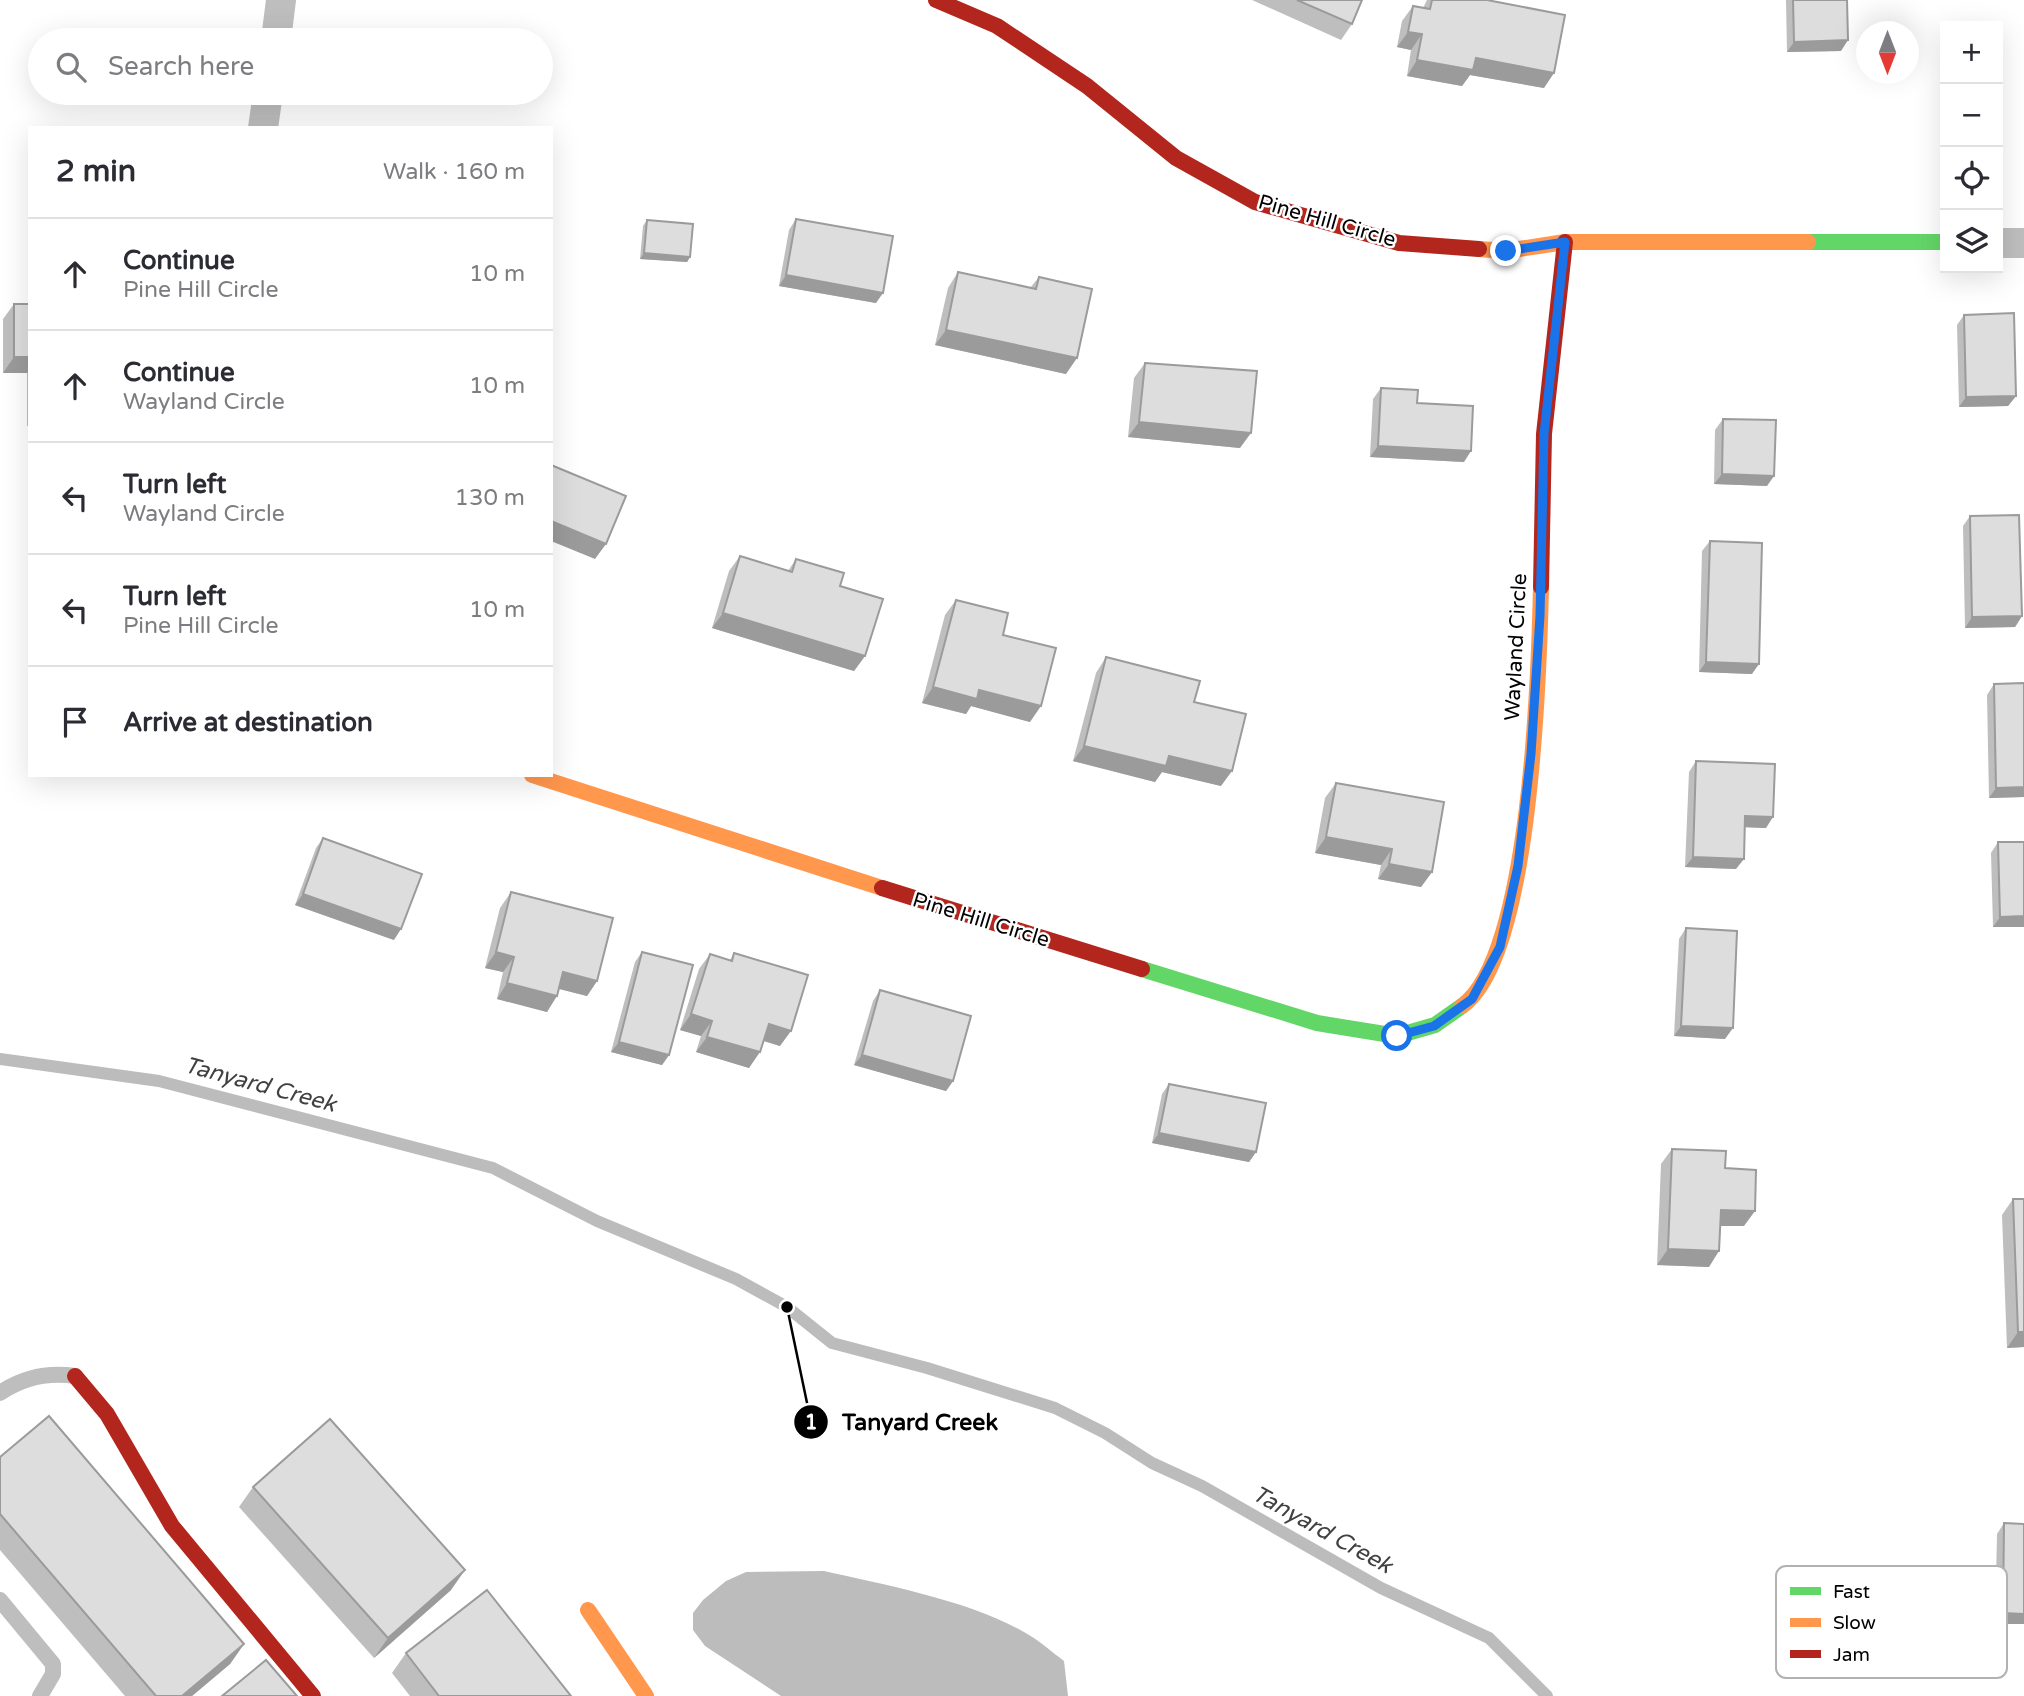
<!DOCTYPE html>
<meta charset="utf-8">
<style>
body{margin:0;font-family:"Varela Round",sans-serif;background:#f2f2f3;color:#2b2b33}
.controls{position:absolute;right:21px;top:21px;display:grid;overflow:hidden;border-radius:0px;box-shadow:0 7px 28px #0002}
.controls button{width:63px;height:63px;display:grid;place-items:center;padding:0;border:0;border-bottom:2px solid #e1e1e2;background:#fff;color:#2b2b33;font:35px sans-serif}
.compass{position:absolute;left:1856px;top:21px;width:63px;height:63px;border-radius:50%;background:#fff;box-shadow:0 7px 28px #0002;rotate:180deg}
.stop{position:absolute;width:21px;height:21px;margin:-16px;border:5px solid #1a73e8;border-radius:50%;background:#fff}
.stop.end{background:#1a73e8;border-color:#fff;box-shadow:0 2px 7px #0008}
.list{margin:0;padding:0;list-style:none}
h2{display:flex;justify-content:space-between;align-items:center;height:91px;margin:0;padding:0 28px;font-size:30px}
h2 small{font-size:23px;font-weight:400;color:#7c7c81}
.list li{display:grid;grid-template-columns:46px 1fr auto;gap:21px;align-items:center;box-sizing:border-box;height:112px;padding:0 28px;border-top:2px solid #e1e1e2}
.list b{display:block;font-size:26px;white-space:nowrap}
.list p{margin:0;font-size:23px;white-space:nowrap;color:#7c7c81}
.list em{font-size:23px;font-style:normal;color:#7c7c81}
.icon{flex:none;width:38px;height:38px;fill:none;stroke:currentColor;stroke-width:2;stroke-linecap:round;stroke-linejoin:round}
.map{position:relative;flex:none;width:2024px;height:1696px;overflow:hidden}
.search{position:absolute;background:#fff;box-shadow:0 7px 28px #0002;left:28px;top:28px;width:525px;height:77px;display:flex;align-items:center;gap:18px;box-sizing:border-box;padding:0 24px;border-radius:38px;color:#7c7c81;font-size:26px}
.panel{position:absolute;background:#fff;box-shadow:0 7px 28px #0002;left:28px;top:126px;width:525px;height:651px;border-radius:0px}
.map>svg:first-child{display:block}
.water{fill:#bcbcbc}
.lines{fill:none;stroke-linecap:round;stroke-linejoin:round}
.stream{stroke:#bcbcbc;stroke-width:12}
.lane{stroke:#bebebe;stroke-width:16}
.street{stroke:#bebebe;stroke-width:30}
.fast{stroke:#63d668;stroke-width:16}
.slow{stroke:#ff974d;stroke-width:16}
.jam{stroke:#b3261e;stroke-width:16}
.wall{fill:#bebebe}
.shaded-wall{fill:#9b9b9b}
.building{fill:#ddd;stroke:#9b9b9b;stroke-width:2}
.route{stroke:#1a73e8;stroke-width:9}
.labels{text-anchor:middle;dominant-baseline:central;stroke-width:5;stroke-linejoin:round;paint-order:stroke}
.street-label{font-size:21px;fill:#000;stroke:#fff}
.water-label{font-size:23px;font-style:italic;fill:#414141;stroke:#fff}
.key{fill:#fff;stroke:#b2b2b2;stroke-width:2}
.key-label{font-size:19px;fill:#000}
.leader{fill:none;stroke:#000;stroke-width:2.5}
.callout-dot{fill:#000;stroke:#fff;stroke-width:2.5}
.mark-label{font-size:21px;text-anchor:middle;font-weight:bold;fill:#fff}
.callout-label{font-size:23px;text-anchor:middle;font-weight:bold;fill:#000;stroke:#fff;stroke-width:5;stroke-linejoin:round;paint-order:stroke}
</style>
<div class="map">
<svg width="2024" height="1696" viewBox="0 0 2024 1696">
<rect width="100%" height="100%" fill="#fff"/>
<path class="water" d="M824,1571C886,1585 976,1602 1029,1635C1041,1642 1052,1652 1064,1661L1068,1696H781L705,1646L693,1630V1613L703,1600L726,1581L746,1572Z"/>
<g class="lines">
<path class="stream" d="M0,1059L159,1081L493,1168L597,1221L736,1279L787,1307L832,1343L927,1368L1055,1408L1105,1433L1152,1463L1202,1486L1381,1588L1489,1638L1547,1696"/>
<g class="lane">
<path d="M0,1393C22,1378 48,1372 75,1376"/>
<path d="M0,1600L53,1664V1674L40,1696"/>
</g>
<g class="street">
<path d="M276,40L281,0"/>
<path d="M263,128L268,93"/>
<path d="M1998,243H2024"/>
</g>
<g class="fast">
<path d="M1808,242H1945"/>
<path d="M1142,969L1317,1023L1397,1036L1435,1025L1462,1006"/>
</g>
<g class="slow">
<path d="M1479,249L1506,251L1565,242H1808"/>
<path d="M532,775L882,888"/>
<path d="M1462,1006C1531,958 1539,673 1541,587"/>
<path d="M588,1610L646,1696"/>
</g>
<g class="jam">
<path d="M936,0L997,26L1087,86L1176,158L1255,202L1399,243L1479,249"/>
<path d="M1541,587L1544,434L1565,242"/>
<path d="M882,888L1142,969"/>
<path d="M75,1376L107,1414L172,1526L313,1696"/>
</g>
</g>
<g class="wall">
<path d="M1252,0H1362L1352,24L1341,40Z"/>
<path d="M1427,0H1487L1544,88L1470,75L1462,86L1407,76L1411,50L1397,47L1402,21L1413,6L1423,8Z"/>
<path d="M1786,0H1847L1841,51L1787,52Z"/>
<path d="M796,219L876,303L779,286L789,230Z"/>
<path d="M647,220L690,257L687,262L640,259L643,226Z"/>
<path d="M958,272L1030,288L1039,277L1066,374L935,345L948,288Z"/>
<path d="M14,304H30V426H27V373H3V319Z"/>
<path d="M1964,315L2016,396L2008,406L1959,407L1957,325Z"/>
<path d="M1145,363L1240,448L1128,437L1134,378Z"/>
<path d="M1381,388L1417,403L1464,462L1370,457L1373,399Z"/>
<path d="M1723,419L1767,486L1714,484L1715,430Z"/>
<path d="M1970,516L2022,616L2015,627L1965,628L1963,526Z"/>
<path d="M1710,541L1752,674L1699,672L1702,551Z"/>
<path d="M740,556L788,571L796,559L840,586L865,656L854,671L712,628L729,571Z"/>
<path d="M956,600L1003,635L1030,722L971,706L966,714L922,703L945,615Z"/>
<path d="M1106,657L1194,702L1221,786L1162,772L1155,782L1073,761L1096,673Z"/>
<path d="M2024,683V797L1989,798L1987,695L1994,684Z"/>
<path d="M1696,761L1766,828L1745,827L1736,869L1685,867L1689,772Z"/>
<path d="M1336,783L1432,872L1421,887L1378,879L1381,865L1315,853L1325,798Z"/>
<path d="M323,838L394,940L295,905L316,848Z"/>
<path d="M1998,842L2024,927H1993L1991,853Z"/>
<path d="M511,892L597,981L587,996L559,989L547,1012L497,999L503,972L485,968L500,908Z"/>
<path d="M1686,928L1725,1039L1674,1036L1679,939Z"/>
<path d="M642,952L669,1055L662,1065L611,1052L635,962Z"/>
<path d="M734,953L780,1046L763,1041L749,1068L696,1052L701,1036L680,1030L699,969L710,954L730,960Z"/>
<path d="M880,990L953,1081L946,1091L854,1065L873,1001Z"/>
<path d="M1169,1084L1256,1152L1249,1162L1152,1143L1162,1094Z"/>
<path d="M1672,1149L1725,1168L1744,1226H1720L1709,1267L1657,1265L1661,1164Z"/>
<path d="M2013,1199H2024V1347L2007,1348L2002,1215Z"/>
<path d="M0,1457L244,1644L230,1664L192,1696H125L0,1550Z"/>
<path d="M253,1487L451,1590L374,1658L239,1507Z"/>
<path d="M2004,1523L2024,1524V1624H1995L1997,1534Z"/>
<path d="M406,1653L571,1696H410L392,1673Z"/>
</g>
<g class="shaded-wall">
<path d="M1408,32L1422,34L1411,50L1397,47Z"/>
<path d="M1848,40L1841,51L1787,52L1794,42Z"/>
<path d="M1476,58L1554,73L1544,88L1470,75L1462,86L1407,76L1417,60Z"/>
<path d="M644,253L690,257L687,262L640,259Z"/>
<path d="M786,275L883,293L876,303L779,286Z"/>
<path d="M946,330L1077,358L1066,374L935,345Z"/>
<path d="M14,357H30V369L27,373H3Z"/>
<path d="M2016,396L2008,406L1959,407L1966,397Z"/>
<path d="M1139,422L1251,433L1240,448L1128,437Z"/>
<path d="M1378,446L1471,451L1464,462L1370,457Z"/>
<path d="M1722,474L1774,476L1767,486L1714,484Z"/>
<path d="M551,521L606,544L595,559L551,541Z"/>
<path d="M723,613L865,656L854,671L712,628Z"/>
<path d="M2022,616L2015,627L1965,628L1972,617Z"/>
<path d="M1706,662L1759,664L1752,674L1699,672Z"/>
<path d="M933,687L979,690L1041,706L1030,722L971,706L966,714L922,703Z"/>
<path d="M1084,746L1169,756L1232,771L1221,786L1162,772L1155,782L1073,761Z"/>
<path d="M2024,787V797L1989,798L1996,788Z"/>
<path d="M1745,816L1773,817L1766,828L1738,827Z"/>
<path d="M1326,837L1392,849L1381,865L1315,853Z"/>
<path d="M1693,857L1744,859L1736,869L1685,867Z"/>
<path d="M1389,864L1432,872L1421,887L1378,879Z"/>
<path d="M303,894L401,929L394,940L295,905Z"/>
<path d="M2024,916V927H1993L2000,917Z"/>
<path d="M496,952L514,957L503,972L485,968Z"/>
<path d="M563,972L597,981L587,996L552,987Z"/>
<path d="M507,983L557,996L547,1012L497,999Z"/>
<path d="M691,1014L712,1021L701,1036L680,1030Z"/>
<path d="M769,1024L791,1031L780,1046L758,1039Z"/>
<path d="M1681,1026L1733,1028L1725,1039L1674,1036Z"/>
<path d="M707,1037L760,1052L749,1068L696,1052Z"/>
<path d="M619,1042L669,1055L662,1065L611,1052Z"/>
<path d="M862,1055L953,1081L946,1091L854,1065Z"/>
<path d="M1159,1133L1256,1152L1249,1162L1152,1143Z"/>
<path d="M1721,1210L1755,1211L1744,1226H1710Z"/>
<path d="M1668,1249L1719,1251L1709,1267L1657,1265Z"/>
<path d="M2018,1332H2024V1347L2007,1348Z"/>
<path d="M465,1570L451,1590L374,1658L388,1638Z"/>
<path d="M2003,1613L2024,1614V1624H1995Z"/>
<path d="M244,1644L230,1664L192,1696H182Z"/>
</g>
<g class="building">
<path d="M1297,0H1362L1352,24Z"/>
<path d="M1432,0H1487L1565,15L1554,73L1476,58L1473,70L1417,60L1422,34L1408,32L1413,6L1430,9Z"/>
<path d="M1793,0H1847L1848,40L1794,42Z"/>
<path d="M796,219L893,236L883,293L786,275Z"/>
<path d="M647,220L693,224L690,257L644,253Z"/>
<path d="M958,272L1036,289L1039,277L1092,289L1077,358L946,330Z"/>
<rect x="14" y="304" width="16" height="53"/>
<path d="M2014,313L2016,396L1966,397L1964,315Z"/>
<path d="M1145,363L1257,371L1251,433L1139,422Z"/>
<path d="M1381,388L1418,390L1417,403L1473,406L1471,451L1378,446Z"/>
<path d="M1723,419L1776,420L1774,476L1722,474Z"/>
<path d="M551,465L626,496L606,544L551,521Z"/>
<path d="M2019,515L2022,616L1972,617L1970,516Z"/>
<path d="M1710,541L1762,543L1759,664L1706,662Z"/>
<path d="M740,556L792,572L796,559L844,573L840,586L883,599L865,656L723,613Z"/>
<path d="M956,600L1008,613L1003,635L1056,648L1041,706L979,690L977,699L933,687Z"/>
<path d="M1106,657L1200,681L1194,702L1246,714L1232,771L1169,756L1166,766L1084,746Z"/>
<path d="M2024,683V787L1996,788L1994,684Z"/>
<path d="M1696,761L1775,764L1773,817L1745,816L1744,859L1693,857Z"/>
<path d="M1336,783L1444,802L1432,872L1389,864L1392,849L1326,837Z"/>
<path d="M323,838L422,874L401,929L303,894Z"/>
<path d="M1998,842H2024V916L2000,917Z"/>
<path d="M511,892L613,918L597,981L563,972L557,996L507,983L514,957L496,952Z"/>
<path d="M1686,928L1737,931L1733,1028L1681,1026Z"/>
<path d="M642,952L693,965L669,1055L619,1042Z"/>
<path d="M734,953L808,975L791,1031L769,1024L760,1052L707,1037L712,1021L691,1014L710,954L732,961Z"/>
<path d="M880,990L971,1016L953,1081L862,1055Z"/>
<path d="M1169,1084L1266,1103L1256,1152L1159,1133Z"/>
<path d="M1672,1149L1726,1151L1725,1168L1756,1170L1755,1211L1721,1210L1719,1251L1668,1249Z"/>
<path d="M2013,1199H2024V1332H2018Z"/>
<path d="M49,1416L244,1644L182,1696H156L0,1514V1457Z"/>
<path d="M330,1419L465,1570L388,1638L253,1487Z"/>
<path d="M2004,1523L2024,1524V1614L2003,1613Z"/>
<path d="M487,1590L571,1696H439L406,1653Z"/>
<path d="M266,1660L297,1696H222Z"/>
</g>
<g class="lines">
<path class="route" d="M1397,1036L1434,1026L1472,999L1500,947L1518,866L1531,754L1540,616L1544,434L1565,242L1506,251"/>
</g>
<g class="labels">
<g class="street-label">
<text transform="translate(1327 221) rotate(16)">Pine Hill Circle</text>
<text transform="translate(1516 647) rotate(-87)">Wayland Circle</text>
<text transform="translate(981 920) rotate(17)">Pine Hill Circle</text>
</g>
<g class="water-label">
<text transform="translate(260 1085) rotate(15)">Tanyard Creek</text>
<text transform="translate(1322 1530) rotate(29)">Tanyard Creek</text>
</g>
</g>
<rect x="1776" y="1566" width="231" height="112" rx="10" class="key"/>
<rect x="1790" y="1587" width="31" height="8" fill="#63d668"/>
<rect x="1790" y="1618" width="31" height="9" fill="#ff974d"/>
<rect x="1790" y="1650" width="31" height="8" fill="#b3261e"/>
<g class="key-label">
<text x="1833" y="1598">Fast</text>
<text x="1833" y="1629">Slow</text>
<text x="1833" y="1661">Jam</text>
</g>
<path class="leader" d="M787 1307L811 1422"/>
<g class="callout-dot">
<circle cx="787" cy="1307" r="7"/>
<circle cx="811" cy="1422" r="18"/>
</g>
<g class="mark-label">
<text x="811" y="1429">1</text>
</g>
<g class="callout-label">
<text x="920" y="1430">Tanyard Creek</text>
</g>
</svg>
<div class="controls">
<button>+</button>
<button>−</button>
<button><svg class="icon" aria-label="locate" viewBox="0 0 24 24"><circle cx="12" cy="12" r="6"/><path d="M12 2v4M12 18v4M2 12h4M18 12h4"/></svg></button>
<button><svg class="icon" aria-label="layers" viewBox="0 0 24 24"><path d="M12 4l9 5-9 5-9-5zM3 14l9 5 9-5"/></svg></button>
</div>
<svg class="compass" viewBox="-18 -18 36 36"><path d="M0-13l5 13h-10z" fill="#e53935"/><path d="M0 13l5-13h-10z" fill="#7c7c81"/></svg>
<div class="stop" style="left:1397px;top:1036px"></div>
<div class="stop end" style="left:1506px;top:251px"></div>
<div class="search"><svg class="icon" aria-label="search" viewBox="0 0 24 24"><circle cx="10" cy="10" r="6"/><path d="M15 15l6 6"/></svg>Search here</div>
<section class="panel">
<h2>2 min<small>Walk · 160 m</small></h2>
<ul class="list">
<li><svg class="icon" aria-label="ahead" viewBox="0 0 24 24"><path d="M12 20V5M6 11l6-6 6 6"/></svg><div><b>Continue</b><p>Pine Hill Circle</p></div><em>10 m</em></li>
<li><svg class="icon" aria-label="ahead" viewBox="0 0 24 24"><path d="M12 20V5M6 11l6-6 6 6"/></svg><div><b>Continue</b><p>Wayland Circle</p></div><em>10 m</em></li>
<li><svg class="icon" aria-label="left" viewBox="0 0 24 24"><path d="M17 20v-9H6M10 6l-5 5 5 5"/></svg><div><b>Turn left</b><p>Wayland Circle</p></div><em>130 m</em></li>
<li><svg class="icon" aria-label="left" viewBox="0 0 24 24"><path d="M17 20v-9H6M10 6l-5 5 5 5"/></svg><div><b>Turn left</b><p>Pine Hill Circle</p></div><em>10 m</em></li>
<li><svg class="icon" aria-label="arrive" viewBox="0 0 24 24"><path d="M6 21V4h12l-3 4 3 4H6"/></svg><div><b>Arrive at destination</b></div></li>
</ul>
</section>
</div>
